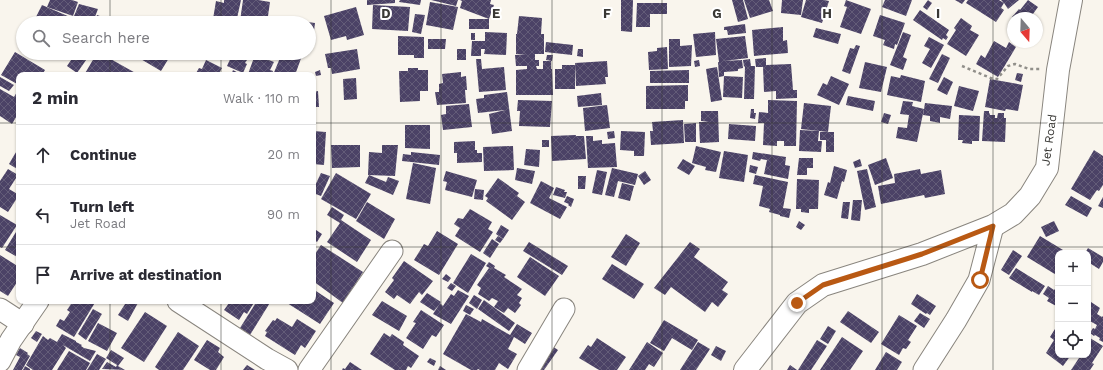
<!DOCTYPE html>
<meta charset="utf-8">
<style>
body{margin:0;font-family:"Work Sans",sans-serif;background:#f7f7f7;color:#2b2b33}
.controls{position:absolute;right:12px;bottom:12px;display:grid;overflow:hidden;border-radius:8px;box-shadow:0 1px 3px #0004}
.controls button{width:36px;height:36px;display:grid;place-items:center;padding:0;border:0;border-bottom:1px solid #e1e1e2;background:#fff;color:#2b2b33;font:20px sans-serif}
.compass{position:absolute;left:1007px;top:12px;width:36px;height:36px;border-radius:50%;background:#fff;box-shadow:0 1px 3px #0004;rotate:161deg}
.stop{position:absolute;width:12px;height:12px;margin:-9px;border:3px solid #b95913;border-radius:50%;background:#fff}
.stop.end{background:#b95913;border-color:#fff;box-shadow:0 1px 4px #0008}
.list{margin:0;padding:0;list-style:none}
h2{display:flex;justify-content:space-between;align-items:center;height:52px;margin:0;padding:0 16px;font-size:17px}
h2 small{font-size:13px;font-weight:400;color:#7c7c81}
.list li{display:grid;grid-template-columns:26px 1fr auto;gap:12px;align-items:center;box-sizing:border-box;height:60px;padding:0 16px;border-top:1px solid #e1e1e2}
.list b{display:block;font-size:15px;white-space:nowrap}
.list p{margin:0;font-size:13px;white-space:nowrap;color:#7c7c81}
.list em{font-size:13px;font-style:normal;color:#7c7c81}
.icon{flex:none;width:22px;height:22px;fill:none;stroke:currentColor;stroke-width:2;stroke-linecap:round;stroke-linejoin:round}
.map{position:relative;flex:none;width:1103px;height:370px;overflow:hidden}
.search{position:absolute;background:#fff;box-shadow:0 1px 3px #0004;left:16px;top:16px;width:300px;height:44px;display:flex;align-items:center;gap:10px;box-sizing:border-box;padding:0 14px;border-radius:22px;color:#7c7c81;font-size:15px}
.panel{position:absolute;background:#fff;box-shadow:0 1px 3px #0004;left:16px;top:72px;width:300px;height:232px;border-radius:8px}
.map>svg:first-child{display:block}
.building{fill:url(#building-cross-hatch)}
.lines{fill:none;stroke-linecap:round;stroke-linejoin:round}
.minor-casing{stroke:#89857e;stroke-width:23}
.major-casing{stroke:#89857e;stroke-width:24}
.path{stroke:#918f8a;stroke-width:2.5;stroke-dasharray:3 3;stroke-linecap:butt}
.minor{stroke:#fff;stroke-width:21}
.major{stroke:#fff;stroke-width:22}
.route{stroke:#b95913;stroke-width:5}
.grid{fill:none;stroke:#393835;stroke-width:1;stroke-opacity:0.55}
.labels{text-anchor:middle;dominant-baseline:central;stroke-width:4;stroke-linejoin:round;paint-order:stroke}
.street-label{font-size:12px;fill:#393835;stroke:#fff}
.grid-label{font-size:13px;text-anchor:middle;font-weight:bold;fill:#393835;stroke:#fff;stroke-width:4;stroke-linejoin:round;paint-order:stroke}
</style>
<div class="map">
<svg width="1103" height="370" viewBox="0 0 1103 370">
<defs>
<pattern id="building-cross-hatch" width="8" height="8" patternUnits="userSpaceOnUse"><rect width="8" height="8" fill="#4b4266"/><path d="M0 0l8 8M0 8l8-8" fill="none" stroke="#635c78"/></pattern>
</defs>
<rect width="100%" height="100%" fill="#f9f5ed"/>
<g class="building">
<path d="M50,0H72L78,2L73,16L47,7Z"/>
<path d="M224,0H241L236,23H216L217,19H213L216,1L224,3Z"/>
<path d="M243,0H258L270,2L267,23L244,20V21H240Z"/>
<path d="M367,0H395V3L367,5Z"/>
<path d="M400,0H421L420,5L399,2Z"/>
<path d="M431,0H458L456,6Z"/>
<path d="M460,0H491L490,4L494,5L489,19L460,8L462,1Z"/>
<path d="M621,0H633L632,32L621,31Z"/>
<path d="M732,0H743L748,19L738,22Z"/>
<path d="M744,0H769L773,11L750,18Z"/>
<path d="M782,0H803L801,15L781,13Z"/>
<path d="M806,0H824L829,1L822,23L801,17Z"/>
<path d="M846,0L871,9L861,34L840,27L847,7L844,6Z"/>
<path d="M885,0H912L906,16L882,7Z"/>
<path d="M928,0L932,3L927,10L923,7Z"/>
<path d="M955,0H965L962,4Z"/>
<path d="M968,0H999L1004,3L1001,0H1019L1008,9L1004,3L1001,8L1004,10L996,22L966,3Z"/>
<path d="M1028,0L1038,7L1030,18L1012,17L1019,9L1020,10Z"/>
<path d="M430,2L458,7L453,30L426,25Z"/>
<path d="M637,3H667V14H650V27H636Z"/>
<path d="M79,4L98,9L93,22L74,16Z"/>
<path d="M42,5L84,23H46L35,19Z"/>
<path d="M373,5L410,7L408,31L372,29Z"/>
<path d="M356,7L364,35L347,40L346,36L331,40L324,16Z"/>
<path d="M920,10L949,30L946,35L948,37L946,40L943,38L942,40L913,20Z"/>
<path d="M415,14L425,15L421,34L412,32Z"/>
<path d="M97,15L108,19L106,23H94Z"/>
<path d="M880,15L905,23L897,45L895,44L894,49L883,45L885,40L873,36Z"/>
<path d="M519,16L542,18L541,34H544V54H535V60H539V66H536L537,69H543V61H551V69H552L553,95H516V70L527,69V66H516L515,55L526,54H516V34H517Z"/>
<path d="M961,18L972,26L970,30L979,35L966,56L947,44L956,30L954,28Z"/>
<rect x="469" y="19" width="20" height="10"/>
<path d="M293,20L315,23L314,31H309V23H293Z"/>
<path d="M745,24L746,33L728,35L727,30H724V27Z"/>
<path d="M783,27V41L787,40L788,53L754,56L752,30Z"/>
<path d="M816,28L841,34L838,44L813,37Z"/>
<path d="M485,32L507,33L506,55L484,54L485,49H481V56H471L472,41H485Z"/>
<path d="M715,32L716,55L696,57L693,34Z"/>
<path d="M903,32L911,35L903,57L907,59L903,70L890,65Z"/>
<rect x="471" y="33" width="4" height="7"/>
<path d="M398,36L424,37V58H414V55H398Z"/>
<path d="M745,36L748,58L724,61L742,60L743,68L738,69V71L724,72V76L719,77L718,62H719L716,39Z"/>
<path d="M929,37L944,45L931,68L922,63L930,49L924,46Z"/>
<path d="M428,39H446L445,49H428Z"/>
<path d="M669,39H680V46L692,45L691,66L669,67Z"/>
<path d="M994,41L1006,48L1009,42L1016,47L998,77L976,64L981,55L985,58Z"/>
<path d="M546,42L573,45L572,55L545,52Z"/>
<path d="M856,45L860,46L850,74L842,71L850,48L854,49Z"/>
<path d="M667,47L668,69L649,70L648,52L657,51V48Z"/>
<path d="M357,49L360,69L332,74L331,68H328L325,54Z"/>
<rect x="457" y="49" width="9" height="11"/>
<path d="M578,49H583V57L577,56Z"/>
<path d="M15,52L45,70L42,75H19V85L1,75Z"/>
<path d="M76,53H91L77,73L67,66Z"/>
<path d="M97,53H100L139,75H84Z"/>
<path d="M125,53H133L131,57Z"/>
<path d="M135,53H172L161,71L134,55Z"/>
<path d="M210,53H231L229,60Z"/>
<path d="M233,53H244V54L249,57L245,63L247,64L243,73L227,66Z"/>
<path d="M275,53H279L278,58L274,57Z"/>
<path d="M282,53H303L295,75H273Z"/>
<path d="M942,54L950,58L938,83L929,79Z"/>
<path d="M255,55L274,62L270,70L273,71L272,75H252L248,74Z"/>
<path d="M547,55H553L552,61L546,60Z"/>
<path d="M766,58V65L791,64L793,90H797V98L776,99V91L764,92L763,67H756L755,59Z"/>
<path d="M476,59H481L482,69L504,67L506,90L479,92Z"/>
<path d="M750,59L751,66H746H755L754,99H744L745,66L744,67L743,60Z"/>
<path d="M206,60L222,68L218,75H195L199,68L202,69Z"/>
<path d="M699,60L700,66L695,67L694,61Z"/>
<path d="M607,61L608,77H605L606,84L576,86L575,63Z"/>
<path d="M865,62L887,67L881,92L859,88Z"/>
<path d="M562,65H575V89H555V69H562Z"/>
<path d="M717,67L722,100L711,102L706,69Z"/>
<path d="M408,68H418V70H428V91H420V101L400,102L399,71H408Z"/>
<path d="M233,70L242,75H231Z"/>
<path d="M320,70L321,75L316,76L315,72Z"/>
<path d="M689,70V83H650V71Z"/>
<path d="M461,72V77L466,76L467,90H465L466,103L437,105L435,92H439V84L443,83L442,74Z"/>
<path d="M1017,73L1023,74L1021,82L1015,80Z"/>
<path d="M901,75L925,81L921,102L887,95L891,76L900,78Z"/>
<path d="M724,76L743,77L742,98L723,97Z"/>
<path d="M831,76L849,84L839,105L817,95L823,83L827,85Z"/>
<path d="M0,77L14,85L9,91L0,86Z"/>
<path d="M944,77L953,82L947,95L937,90Z"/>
<path d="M356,78L357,99L344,100L343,79Z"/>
<path d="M990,79L1023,85L1018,111L1006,109L1005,111L985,107Z"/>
<path d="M688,85V101H685V109H646V86Z"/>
<path d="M959,86L979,91L973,111L954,106Z"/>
<path d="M0,89L14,97L17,92L19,93V112L12,124L0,116Z"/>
<path d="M318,91L319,107H313V92Z"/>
<path d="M507,92L512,131L492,134L489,114L505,110L478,113L476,99L484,98V95Z"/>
<path d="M601,93L602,105L578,107L577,96Z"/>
<path d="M848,96L875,101L873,111L846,105Z"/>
<path d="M518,100L552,101L550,127L519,126L520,111H517Z"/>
<path d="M768,100L797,101L796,146H784V141H777V146L763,145L764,123H758L759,112L768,113Z"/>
<path d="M903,101L913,102L912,106L924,109L917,142L896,138L898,127L907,128L909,115L900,114Z"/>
<path d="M804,103L831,106L828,132L801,129Z"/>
<path d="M925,103L952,106L950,119L940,117V123L930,121V116L923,115Z"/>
<path d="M469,104L472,127L443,130L441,115L446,114V106Z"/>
<path d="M607,105L610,128L585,131L583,108Z"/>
<path d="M751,109H754V113H756L755,119L750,118Z"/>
<path d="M701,111H718L719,142L700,143L699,122H709L701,121Z"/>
<path d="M984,111H989V114L990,113V115H995V118H997L998,113H1004V118H1006L1005,142L982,141Z"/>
<path d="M884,113L891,115L888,124L881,122Z"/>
<path d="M959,115L980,116L979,141H972V144L962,143L963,140H958Z"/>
<path d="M683,120L684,143L651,145L650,131H653L652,122Z"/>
<path d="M696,123V142H685L684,124Z"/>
<path d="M729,124L756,126L755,141L728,139Z"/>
<path d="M405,125H430V149L405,148Z"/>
<path d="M800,130L819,131L818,141H822L821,152L799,151Z"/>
<path d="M313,131L326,132L324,165L313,164Z"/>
<path d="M614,131L615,138L608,139L607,132Z"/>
<path d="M621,131L645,132L644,156H634V151L620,150Z"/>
<path d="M820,132H834V152H826V140H820Z"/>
<path d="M576,135V136H584L586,159L552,161L551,136Z"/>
<path d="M586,136H593V141L602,140V144L615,143L617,167L588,168Z"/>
<rect x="542" y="140" width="7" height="7"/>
<path d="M475,141V150H477V153H482V162L457,163V153H454V142Z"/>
<path d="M331,145H360V167L332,168Z"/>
<path d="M382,145H398L395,176L368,175L369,152L382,153Z"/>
<path d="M513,146L514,170L484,171L483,147Z"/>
<path d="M696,146L721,152L716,172L705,170L706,167L692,163Z"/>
<path d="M19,147V170L9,164Z"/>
<path d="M526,149L540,150L539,167L524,165Z"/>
<path d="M1094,150L1103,156V185L1099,191L1097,190L1090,200L1071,189Z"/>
<path d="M724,151L748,155L744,182L719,178Z"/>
<path d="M411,152L440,155L439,165L402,161L403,154L411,155Z"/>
<path d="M753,152L786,157L785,165L790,166L788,179L764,174L767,160L761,159L760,161L752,159Z"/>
<path d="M799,158H813V168H807V175H797Z"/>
<path d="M886,158L893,178L875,185L868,165Z"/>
<path d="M683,159L695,166L689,175L677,168Z"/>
<path d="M860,159L862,166L855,168L853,162Z"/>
<path d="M413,163L436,168L430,204L406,199Z"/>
<path d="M750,165L758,167L756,174L749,172Z"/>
<path d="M834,166L847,170L844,182L842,181L837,199L824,195L828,182L830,183Z"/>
<path d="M517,168L535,171L532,184L515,180Z"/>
<path d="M612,168L638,174L635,185L618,181L614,197L605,195Z"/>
<path d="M8,169L18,175L9,189L19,195L8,212L0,207V181Z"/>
<path d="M867,169L876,207L865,210L857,171Z"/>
<path d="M920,169L921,174L941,170L945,194L925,198L924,195L881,204L878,186L895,183L894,174Z"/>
<path d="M597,170L607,172L602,195L592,193Z"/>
<path d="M446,171L477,180L472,197L445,190L447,182L443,181Z"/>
<path d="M645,171L651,180L644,185L638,176Z"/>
<path d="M321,173L330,176L321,196L313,193V190Z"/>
<path d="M336,173L371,194L356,219L321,199Z"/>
<path d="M369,175L386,182L388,177L399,181L393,195L365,183Z"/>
<path d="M755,175L788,182L783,208L791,209L789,218L780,216V215L769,212L770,209L759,206L763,186L753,184Z"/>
<path d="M578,176H586L585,189H578Z"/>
<path d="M498,178L519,193L517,196L525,202L512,220L486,201L488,198L485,196Z"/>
<path d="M797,179L819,180L818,209H809V213L801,212V209H796Z"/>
<path d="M541,181L554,188L549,198L567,207L560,219L530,203Z"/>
<path d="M622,183L634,186L630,201L618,198Z"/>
<path d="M556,187L565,190L564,192H567L565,198L553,195Z"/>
<path d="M475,189L484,190L483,200L474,199Z"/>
<path d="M567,196L574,199L571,207L568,205L569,204L564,202Z"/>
<path d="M1071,196L1092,208L1087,217L1065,205Z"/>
<path d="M1103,197V208L1098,206Z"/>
<path d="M853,200H862L860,221L851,220Z"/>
<path d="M367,202L395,219L384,239L356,221Z"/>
<path d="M843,202H850L848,219L841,218Z"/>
<path d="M332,207L344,215L341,220L371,240L357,262L327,242L340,223L327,215Z"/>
<path d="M470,209L492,222L488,229L493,232L480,252L455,236L460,228L454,224L458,218L463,219Z"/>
<path d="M0,215L17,225L2,248L0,247Z"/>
<path d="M799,221L805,225L801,230L796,227Z"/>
<path d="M1054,221L1059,231L1046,237L1041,227Z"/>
<path d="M501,225L509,230L503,239L496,234Z"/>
<path d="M19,227V258L5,250Z"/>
<path d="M313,228L322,234L317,242L313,239Z"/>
<path d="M437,231L458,244L439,275L414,260L424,244L428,246Z"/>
<path d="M626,234L640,243L626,266L611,257Z"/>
<path d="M498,236L503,239L500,243L495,240Z"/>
<path d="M1040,236L1068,253H1058V276L1027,257Z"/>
<path d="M492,239L499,244L490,258L483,253Z"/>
<path d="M529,242L568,266L562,275L523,251Z"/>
<path d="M690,242L700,249L694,257L728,282L722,290L728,294L718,307L712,302L705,312L671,287L665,295L654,288Z"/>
<path d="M321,245L363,272L343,303L313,281V257Z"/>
<path d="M1088,248L1103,257V262L1099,269L1088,262V253H1085Z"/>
<path d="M1013,250L1022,256L1009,275L1001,270Z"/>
<path d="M471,254L486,263L468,293L453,283Z"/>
<path d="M0,255L19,267V279L8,296L0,291Z"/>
<path d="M530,257L559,276L545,296L517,277Z"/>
<path d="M404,261L433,281L422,295L419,292L410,304L397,295L394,299L385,292L394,280L392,278Z"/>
<path d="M489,262L495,266L494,268L506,275L504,277L522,289L517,295L522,298L519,303L521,305L515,313L508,308L504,313L494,307L498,301L492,298L489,301L478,294L481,288L477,285L489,268L493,270L486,266Z"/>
<path d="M612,264L644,284L634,299L602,279Z"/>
<path d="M1016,268L1045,286L1039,295L1032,291V292L1009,278Z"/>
<path d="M446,274L451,278L448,282L442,279Z"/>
<path d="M451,283L456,286L452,291L447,288Z"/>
<path d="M1048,286L1054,290L1055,289L1058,291V307L1047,301L1049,298L1043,294Z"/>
<path d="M313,289L334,303L320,324L284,301H313Z"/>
<path d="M458,290L469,296L451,324L433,314L439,305L434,311L420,302L427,293L441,302L440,303L443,306L451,294L454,296Z"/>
<path d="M917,294L936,306L930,315L927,313L926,314L911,304Z"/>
<path d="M474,295L482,300L477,309L469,303Z"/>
<path d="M484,300L515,323L509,331L478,309Z"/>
<path d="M1088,300L1100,308L1097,314L1102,317L1103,316V342L1099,340L1100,338L1095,335L1094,336L1090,333L1093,328L1095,329L1097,325L1088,320Z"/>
<path d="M73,301H96L74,337L56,326L60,319L64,321L70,312L67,310Z"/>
<path d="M127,301H139L128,321L118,315Z"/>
<path d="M226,301H255L247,314L244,312L239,320L224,310L229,303Z"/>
<path d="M257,301H271L250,335L240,328Z"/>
<path d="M382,301L407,316L399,331L372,315Z"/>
<path d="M466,305L474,309L470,315L463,311Z"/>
<path d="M93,309L102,314L86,340L78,334Z"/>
<path d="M421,310L444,325L436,337L432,335L423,349L406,338L416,323L413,322Z"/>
<path d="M848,311L879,332L871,343L840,322Z"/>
<path d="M145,312L167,326L144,362L121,348Z"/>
<path d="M920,313L930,319L924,328L914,321Z"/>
<path d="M466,314L481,322L482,319L510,335L517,324L532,333L525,344L514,337L508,349L517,354L508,369L499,363L495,370H480L478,369L477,370H471L443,354Z"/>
<path d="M899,315L917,326L908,340L911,342L906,349L903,348L899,355L881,344Z"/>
<path d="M277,318L292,327L297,319L316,331L305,348L301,345L295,355L265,336L267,332L265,331L273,320L275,321Z"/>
<path d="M664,320L698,340L692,350L672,338L664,351L650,343Z"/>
<path d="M98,323L117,333L107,351L88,341Z"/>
<path d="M1058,324V355H1071L1063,366L1046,353L1054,340L1050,337Z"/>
<path d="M828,326L836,331L828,344L820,339Z"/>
<path d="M36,331L42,334L37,342L31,338Z"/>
<path d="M178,332L199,346L183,370H159L155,367Z"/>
<path d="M384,333L390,337L392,334L404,342L403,345L419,356L411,368L408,366L406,370H395L370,354Z"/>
<path d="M62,334L76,341V342L82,345L81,346L84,348L96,351L90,361L63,345L66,348L52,370H33L26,365L43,336L48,340L50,338L57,342Z"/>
<path d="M842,337L863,351L850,370H820Z"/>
<path d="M597,338L626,357L617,370H599L579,358L588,345L591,347Z"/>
<path d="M1090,338L1103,346L1092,363L1094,364L1090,370H1071L1081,355H1088V341Z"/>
<path d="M207,340L220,348L218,352L224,357L216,370H210L194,360Z"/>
<path d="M817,340L827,346L811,370H798Z"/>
<path d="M647,342L663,353L654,367L649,364L645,370H629Z"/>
<path d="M698,342L710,349L696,370H680Z"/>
<path d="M548,343L558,350L544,370H530Z"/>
<path d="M716,346L726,351L721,361L711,355Z"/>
<path d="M20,348L28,353L27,354L30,356L22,370H13L20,357L16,355Z"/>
<path d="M111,350L124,358L118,366L125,370L102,369L107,362L116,367L117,365L106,358Z"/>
<path d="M69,351L90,363L86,370H57Z"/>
<path d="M886,352L902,362L897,370H875Z"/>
<path d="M97,354L106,359L99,370H87Z"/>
<path d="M430,358L436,361L434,366L427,362Z"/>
<path d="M350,362L362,370H342L343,368L345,369Z"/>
<path d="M247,365L255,370H243Z"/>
<path d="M790,365L797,370H787Z"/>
<path d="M25,366L30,369V370H23Z"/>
<path d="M440,366L446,370H438Z"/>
</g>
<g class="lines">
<defs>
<g id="minor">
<path d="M178,301L267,359L287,370"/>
<path d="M0,309L23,324"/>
<path d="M0,361L11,340L38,301"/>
<path d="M309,370L392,251"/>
<path d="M528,370L564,309"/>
<path d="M924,370L956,320L979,280L993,226"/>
</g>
<path id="major" d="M745,370L797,303L823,285L922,254L993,226L1013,214L1030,196L1047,168L1058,70L1071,0"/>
</defs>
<use href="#minor" class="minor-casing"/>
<use href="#major" class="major-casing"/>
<path class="path" d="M962,66L993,79H997L1008,66L1015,64L1029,69H1040"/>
<use href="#minor" class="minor"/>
<use href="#major" class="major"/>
</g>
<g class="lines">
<path class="route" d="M797,303L823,285L922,254L993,226L980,280"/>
</g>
<path class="grid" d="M110,0V23M221,0V23M331,0V370M441,0V370M552,0V370M662,0V370M772,0V370M882,0V370M993,0V370M110,53V75M221,53V75M0,123H19M313,123H1103M0,247H19M313,247H1103M110,301V370M221,301V370"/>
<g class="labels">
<g class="street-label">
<text transform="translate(1049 140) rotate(-82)">Jet Road</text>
</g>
</g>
<g class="grid-label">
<text x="386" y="18">D</text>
<text x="496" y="18">E</text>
<text x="607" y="18">F</text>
<text x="717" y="18">G</text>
<text x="827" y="18">H</text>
<text x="938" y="18">I</text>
</g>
</svg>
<div class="controls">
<button>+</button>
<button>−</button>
<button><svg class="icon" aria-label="locate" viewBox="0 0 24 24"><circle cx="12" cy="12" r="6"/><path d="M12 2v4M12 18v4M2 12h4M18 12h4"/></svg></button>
</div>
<svg class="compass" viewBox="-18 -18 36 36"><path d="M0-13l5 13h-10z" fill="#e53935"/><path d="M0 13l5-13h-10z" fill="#7c7c81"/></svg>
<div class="stop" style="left:980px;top:280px"></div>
<div class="stop end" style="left:797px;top:303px"></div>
<div class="search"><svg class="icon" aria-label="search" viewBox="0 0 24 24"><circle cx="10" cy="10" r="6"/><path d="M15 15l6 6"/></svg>Search here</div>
<section class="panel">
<h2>2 min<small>Walk · 110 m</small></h2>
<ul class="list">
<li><svg class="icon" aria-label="ahead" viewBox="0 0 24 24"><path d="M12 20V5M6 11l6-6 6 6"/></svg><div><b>Continue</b></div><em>20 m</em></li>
<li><svg class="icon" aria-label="left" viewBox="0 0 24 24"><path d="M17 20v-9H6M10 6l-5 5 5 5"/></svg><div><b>Turn left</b><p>Jet Road</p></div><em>90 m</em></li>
<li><svg class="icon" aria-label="arrive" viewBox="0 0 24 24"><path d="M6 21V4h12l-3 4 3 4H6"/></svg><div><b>Arrive at destination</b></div></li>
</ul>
</section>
</div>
